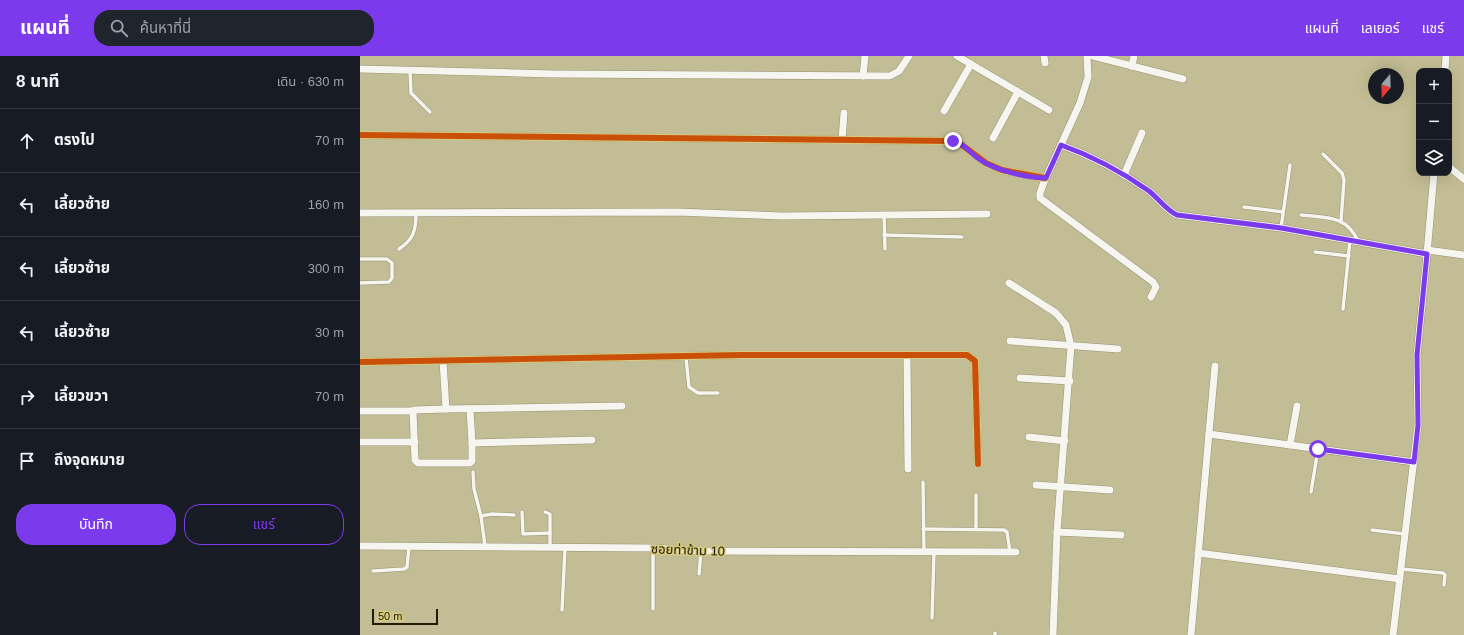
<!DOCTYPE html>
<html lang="th">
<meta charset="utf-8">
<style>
body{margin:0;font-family:Arial,"Noto Sans Thai",sans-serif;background:#20242c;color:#f1f3f6}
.controls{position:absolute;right:12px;top:12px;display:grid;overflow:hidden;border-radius:8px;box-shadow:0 4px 16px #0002}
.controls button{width:36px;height:36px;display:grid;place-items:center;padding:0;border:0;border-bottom:1px solid #363941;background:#171b24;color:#f1f3f6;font:20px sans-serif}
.compass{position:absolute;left:1008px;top:12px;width:36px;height:36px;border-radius:50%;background:#171b24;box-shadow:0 4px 16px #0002;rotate:199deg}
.scale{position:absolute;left:12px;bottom:10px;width:66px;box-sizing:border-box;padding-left:4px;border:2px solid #211c00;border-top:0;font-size:11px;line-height:14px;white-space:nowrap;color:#211c00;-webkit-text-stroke:3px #d7cb81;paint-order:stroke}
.stop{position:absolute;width:12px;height:12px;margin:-9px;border:3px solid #7c3aed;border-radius:50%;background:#fff}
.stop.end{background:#7c3aed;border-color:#fff;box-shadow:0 1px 4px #0008}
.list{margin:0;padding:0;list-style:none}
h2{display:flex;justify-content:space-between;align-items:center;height:52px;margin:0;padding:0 16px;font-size:17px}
h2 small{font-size:13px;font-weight:400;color:#9ea1a6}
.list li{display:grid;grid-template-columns:26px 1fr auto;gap:12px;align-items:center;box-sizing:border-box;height:64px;padding:0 16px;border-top:1px solid #363941}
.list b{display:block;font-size:15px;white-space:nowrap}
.list em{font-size:13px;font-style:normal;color:#9ea1a6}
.actions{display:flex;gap:8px;padding:12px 16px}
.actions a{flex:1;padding:9px 0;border:1px solid #7c3aed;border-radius:16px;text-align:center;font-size:14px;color:#7c3aed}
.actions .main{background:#7c3aed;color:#fff}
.icon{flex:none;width:22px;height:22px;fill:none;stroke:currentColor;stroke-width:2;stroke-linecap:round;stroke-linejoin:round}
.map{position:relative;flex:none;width:1104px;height:579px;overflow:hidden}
header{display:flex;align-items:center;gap:24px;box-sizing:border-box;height:56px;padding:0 20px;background:#7c3aed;color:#fff}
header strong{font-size:19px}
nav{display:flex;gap:22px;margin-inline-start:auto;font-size:14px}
.search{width:280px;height:36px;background:#20242c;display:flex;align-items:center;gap:10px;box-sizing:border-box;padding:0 14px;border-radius:16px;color:#9ea1a6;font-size:15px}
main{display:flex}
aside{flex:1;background:#171b24}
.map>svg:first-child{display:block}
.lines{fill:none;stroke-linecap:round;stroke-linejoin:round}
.service-casing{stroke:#969271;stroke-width:4.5}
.minor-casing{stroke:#969271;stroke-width:8}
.service{stroke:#f6f5ef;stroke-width:3.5}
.minor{stroke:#f6f5ef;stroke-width:7}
.cycleway-casing{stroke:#d7cb81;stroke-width:8}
.cycleway{stroke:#ca500a;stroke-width:6}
.route{stroke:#7c3aed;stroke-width:5}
.labels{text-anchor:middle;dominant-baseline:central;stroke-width:3;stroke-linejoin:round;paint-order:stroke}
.street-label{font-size:13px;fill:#211c00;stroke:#d7cb81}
</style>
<header>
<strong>แผนที่</strong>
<div class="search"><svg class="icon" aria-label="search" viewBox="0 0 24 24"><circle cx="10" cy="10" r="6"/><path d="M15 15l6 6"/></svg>ค้นหาที่นี่</div>
<nav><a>แผนที่</a><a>เลเยอร์</a><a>แชร์</a></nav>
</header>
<main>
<aside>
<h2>8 นาที<small>เดิน · 630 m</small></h2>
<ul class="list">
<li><svg class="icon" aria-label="ahead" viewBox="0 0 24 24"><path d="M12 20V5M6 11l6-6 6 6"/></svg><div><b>ตรงไป</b></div><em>70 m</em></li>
<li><svg class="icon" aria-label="left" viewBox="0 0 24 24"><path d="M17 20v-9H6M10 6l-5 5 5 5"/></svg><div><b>เลี้ยวซ้าย</b></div><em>160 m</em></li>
<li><svg class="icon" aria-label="left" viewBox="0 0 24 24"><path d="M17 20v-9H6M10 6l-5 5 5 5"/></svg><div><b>เลี้ยวซ้าย</b></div><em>300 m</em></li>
<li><svg class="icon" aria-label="left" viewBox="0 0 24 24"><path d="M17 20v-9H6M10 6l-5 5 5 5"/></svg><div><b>เลี้ยวซ้าย</b></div><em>30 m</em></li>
<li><svg class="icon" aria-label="right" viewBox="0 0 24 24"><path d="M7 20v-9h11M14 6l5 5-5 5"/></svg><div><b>เลี้ยวขวา</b></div><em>70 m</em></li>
<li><svg class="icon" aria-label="arrive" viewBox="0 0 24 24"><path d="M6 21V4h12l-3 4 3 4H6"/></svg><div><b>ถึงจุดหมาย</b></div></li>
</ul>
<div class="actions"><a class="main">บันทึก</a><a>แชร์</a></div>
</aside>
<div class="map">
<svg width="1104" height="579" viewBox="0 0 1104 579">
<rect width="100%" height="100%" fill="#c3bd95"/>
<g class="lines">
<defs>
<g id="service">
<path d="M50,15L51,37L70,56"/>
<path d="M963,98L982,117L984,124L981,165"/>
<path d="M884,151L923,156"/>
<path d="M524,159L525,193"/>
<path d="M941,159C966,162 986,159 998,185"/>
<path d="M921,172L930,109"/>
<path d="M524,179L602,181"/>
<path d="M39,193C54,183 56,174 56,157"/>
<path d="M955,196L989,200"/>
<path d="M0,203H27L32,207V222L29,226L0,227"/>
<path d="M983,253L990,184"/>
<path d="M326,302L329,331L338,337H358"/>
<path d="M113,416L114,433L121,460"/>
<path d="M563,426L564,495"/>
<path d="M951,436L958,393"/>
<path d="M162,456L163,478L190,477"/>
<path d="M185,456L190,458V491"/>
<path d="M563,473L644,474L647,476L650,496"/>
<path d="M616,473V439"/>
<path d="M1012,474L1045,478"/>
<path d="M125,490L121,460L132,458L154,459"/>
<path d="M1041,513L1083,517L1085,519L1084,529"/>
<path d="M13,515L44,513L47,511L49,491"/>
<path d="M339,518L341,495"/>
<path d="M293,553V492"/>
<path d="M202,554L205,492"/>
<path d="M572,562L574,497"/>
<path d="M635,579V577"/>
</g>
<g id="minor">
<path d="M597,0L689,54"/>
<path d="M684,0L685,7"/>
<path d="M727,0L728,21L720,47L684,126L680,137V142L793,226L796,231L791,241"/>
<path d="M733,0L823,23"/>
<path d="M772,10L774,0"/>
<path d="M0,13L194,18L530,20L539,15L549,0"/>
<path d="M1085,15L1086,0"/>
<path d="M503,20L505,0"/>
<path d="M584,55L611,8"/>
<path d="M0,79L593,85L598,86L626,107L642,114L685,122"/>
<path d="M633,82L658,36"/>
<path d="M482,84L484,57"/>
<path d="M701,89C732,100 762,116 789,135C799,143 806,154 817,159L921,172L1067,198L1074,117"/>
<path d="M1089,111L1104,123"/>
<path d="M764,119L782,77"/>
<path d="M0,157L317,156L422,160L627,158"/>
<path d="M1067,194L1104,199"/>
<path d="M649,227L696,257L706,269L711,290L697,476L693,579"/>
<path d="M650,285L758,293"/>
<path d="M547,299L548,413"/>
<path d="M83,305L86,353L262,350"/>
<path d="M0,306L381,299H607L615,305L618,408"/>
<path d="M660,322L710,325"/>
<path d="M110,353L112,387L232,384"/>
<path d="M0,355H53L54,354L86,353"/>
<path d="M53,355L55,404L58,407H110L112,405V387"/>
<path d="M849,378L1054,406"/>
<path d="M669,381L705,385"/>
<path d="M0,386H55"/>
<path d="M930,389L937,350"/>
<path d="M676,429L750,434"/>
<path d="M697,476L761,479"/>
<path d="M0,490L293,492L341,495L656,496"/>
<path d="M838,497L1040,523"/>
<path d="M831,579L855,310"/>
<path d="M1033,579L1058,369L1057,299L1067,198"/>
</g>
</defs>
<use href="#service" class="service-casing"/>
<use href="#minor" class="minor-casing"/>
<use href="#service" class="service"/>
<use href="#minor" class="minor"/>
<defs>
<g id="cycleway">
<path d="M0,79L593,85L598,86L626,107L642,114L685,122"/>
<path d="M0,306L381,299H607L615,305L618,408"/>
</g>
</defs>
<use href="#cycleway" class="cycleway-casing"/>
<use href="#cycleway" class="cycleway"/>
</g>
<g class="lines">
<path class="route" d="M593,85C604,87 610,97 619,103C634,114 667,122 686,122L701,89C732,100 762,116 789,135C799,143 806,154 817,159L921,172L1067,198L1057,299L1058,369L1054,406L958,393"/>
</g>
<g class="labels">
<g class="street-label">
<text transform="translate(328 494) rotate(2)">ซอยท่าข้าม 10</text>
</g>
</g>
</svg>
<div class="controls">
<button>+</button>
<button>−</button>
<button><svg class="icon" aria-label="layers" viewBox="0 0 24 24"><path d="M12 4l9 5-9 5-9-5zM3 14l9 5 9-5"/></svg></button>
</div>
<svg class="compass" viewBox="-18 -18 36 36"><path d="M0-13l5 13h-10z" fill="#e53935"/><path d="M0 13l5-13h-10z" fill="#9ea1a6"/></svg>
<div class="scale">50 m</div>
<div class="stop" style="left:958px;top:393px"></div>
<div class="stop end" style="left:593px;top:85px"></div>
</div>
</main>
